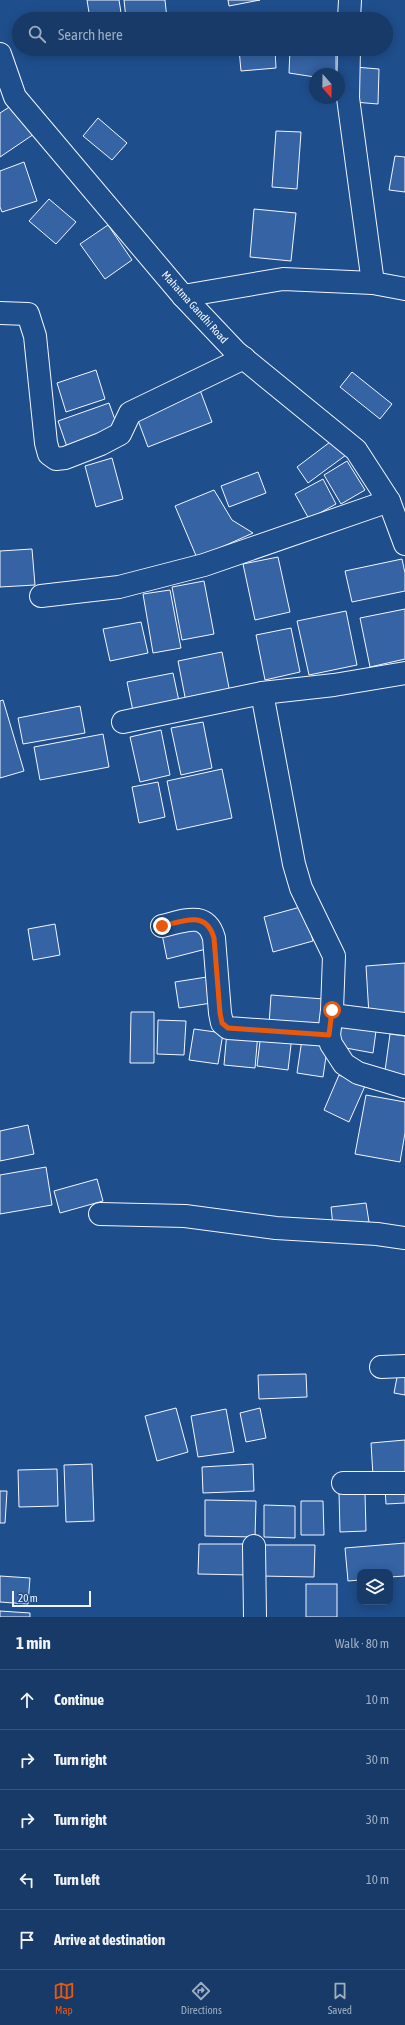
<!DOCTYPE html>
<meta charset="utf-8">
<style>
body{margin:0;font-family:"Asap Condensed",sans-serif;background:#244571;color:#f1f3f6}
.controls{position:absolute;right:12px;bottom:12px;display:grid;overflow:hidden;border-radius:8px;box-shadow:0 2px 10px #0003}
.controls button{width:36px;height:36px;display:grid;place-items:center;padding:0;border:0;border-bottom:1px solid #36547d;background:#173a69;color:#f1f3f6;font:20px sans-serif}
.compass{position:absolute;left:309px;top:68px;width:36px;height:36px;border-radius:50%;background:#173a69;box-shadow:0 2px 10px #0003;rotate:160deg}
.scale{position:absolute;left:12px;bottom:10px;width:79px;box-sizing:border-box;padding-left:4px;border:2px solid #f2f6ff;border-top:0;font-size:11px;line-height:14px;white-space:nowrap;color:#f2f6ff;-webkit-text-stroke:3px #1f4e8c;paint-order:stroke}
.stop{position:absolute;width:12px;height:12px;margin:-9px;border:3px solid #ea580c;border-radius:50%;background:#fff}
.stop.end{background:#ea580c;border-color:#fff;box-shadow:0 1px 4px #0008}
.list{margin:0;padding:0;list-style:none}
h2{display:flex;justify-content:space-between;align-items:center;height:52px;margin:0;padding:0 16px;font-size:17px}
h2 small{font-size:13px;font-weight:400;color:#9eadc0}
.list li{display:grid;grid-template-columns:26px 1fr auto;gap:12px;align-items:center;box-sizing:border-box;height:60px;padding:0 16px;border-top:1px solid #36547d}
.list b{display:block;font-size:15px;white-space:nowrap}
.list em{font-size:13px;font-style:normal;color:#9eadc0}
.icon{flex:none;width:22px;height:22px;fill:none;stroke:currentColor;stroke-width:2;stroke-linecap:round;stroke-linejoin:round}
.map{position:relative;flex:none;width:405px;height:1617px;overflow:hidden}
.search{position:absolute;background:#173a69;box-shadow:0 2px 10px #0003;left:12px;right:12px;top:12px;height:44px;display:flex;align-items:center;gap:10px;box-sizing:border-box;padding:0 14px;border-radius:22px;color:#9eadc0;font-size:15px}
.sheet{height:352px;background:#173a69}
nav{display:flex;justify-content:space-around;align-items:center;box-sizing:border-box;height:56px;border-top:1px solid #36547d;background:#173a69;font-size:11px;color:#9eadc0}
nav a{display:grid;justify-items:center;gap:2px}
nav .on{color:#ea580c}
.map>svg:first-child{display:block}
.building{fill:#3563a3;stroke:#f2f6ff}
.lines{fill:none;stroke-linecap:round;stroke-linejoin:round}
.minor-casing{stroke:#f2f6ff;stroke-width:24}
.major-casing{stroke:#f2f6ff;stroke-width:24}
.minor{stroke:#1f4e8c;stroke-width:22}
.major{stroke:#1f4e8c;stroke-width:22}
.route{stroke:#ea580c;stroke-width:5}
.labels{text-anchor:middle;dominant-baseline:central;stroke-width:3;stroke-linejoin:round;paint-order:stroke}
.street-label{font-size:11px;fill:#f2f6ff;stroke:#1f4e8c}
</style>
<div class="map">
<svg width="405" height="1617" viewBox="0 0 405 1617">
<rect width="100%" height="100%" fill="#1f4e8c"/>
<g class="building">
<path d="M87,0H119L122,19H90Z"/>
<path d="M124,0H165L167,19H126Z"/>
<path d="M228,0H260L229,6Z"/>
<path d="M272,17V19H248Z"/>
<path d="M239,49H275L276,68L241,71Z"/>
<path d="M290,49H336V74H315V77L289,73Z"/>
<path d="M355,67L379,69L378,104L354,102Z"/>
<path d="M14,104L37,132L0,157V113Z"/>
<path d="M98,118L127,143L112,160L83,136Z"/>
<path d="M276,131L301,132L297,189L272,187Z"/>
<path d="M395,156L405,157V192L389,190Z"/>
<path d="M24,162L37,201L2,212L0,207V171Z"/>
<path d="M49,199L76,222L56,244L29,221Z"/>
<path d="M254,209L296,213L291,261L250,257Z"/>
<path d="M108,225L132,260L105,279L80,244Z"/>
<path d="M96,370L105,399L66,412L57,383Z"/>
<path d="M352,372L392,404L380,419L340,387Z"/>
<path d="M200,390L212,422L148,447L136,415Z"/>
<path d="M109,403L119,431L68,450L58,421Z"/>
<path d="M334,439L346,455L308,483L297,467Z"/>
<path d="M112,458L123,499L96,507L85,466Z"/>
<path d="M347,461L365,490L341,504L324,475Z"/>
<path d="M258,472L266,493L229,507L221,486Z"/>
<path d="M323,479L336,504L309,519L295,494Z"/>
<path d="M214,490L232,520L253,533L197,558L175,506Z"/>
<path d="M32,549L35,585L0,587V551Z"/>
<path d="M278,557L290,612L255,620L243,564Z"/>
<path d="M402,559L405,573V591L352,602L345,571Z"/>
<path d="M204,581L214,634L182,640L172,587Z"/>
<path d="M170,590L181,648L153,653L143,594Z"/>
<path d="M405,609V659L370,667L360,618Z"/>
<path d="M346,611L357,665L309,675L297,621Z"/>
<path d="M141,622L148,653L110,661L103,629Z"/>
<path d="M291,628L300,672L265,680L256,635Z"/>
<path d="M222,652L230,693L186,702L178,661Z"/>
<path d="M173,673L180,706L134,716L127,682Z"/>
<path d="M3,700L24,771L0,778V701Z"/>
<path d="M80,706L85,733L23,744L18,718Z"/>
<path d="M203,722L212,768L181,775L171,728Z"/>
<path d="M161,730L170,775L140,782L130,737Z"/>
<path d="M103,734L109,767L40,780L34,747Z"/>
<path d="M222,769L232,818L177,830L167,781Z"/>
<path d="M158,782L165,817L139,823L132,787Z"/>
<path d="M304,906L313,941L273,952L264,917Z"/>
<path d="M55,924L60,955L33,960L28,929Z"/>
<path d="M201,924L210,948L167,959L162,934Z"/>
<path d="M405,963V1019L369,1015L366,966Z"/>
<path d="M213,976L218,1002L179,1008L175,982Z"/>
<path d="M271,995L324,999L322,1029L269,1025Z"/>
<path d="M131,1012H154V1063H130Z"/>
<path d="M158,1020L186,1021L184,1055L157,1054Z"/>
<path d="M337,1026L376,1031L373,1053L335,1046Z"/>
<path d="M194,1029L223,1033L218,1064L189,1060Z"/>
<path d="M227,1031L258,1033L255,1068L224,1065Z"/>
<path d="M261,1033L292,1036L288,1070L257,1066Z"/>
<path d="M390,1034L405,1036V1082L384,1078Z"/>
<path d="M302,1039L328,1043L323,1077L297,1073Z"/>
<path d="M339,1075L365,1086L349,1122L324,1110Z"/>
<path d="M366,1095L405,1102V1133L400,1162L355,1154Z"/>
<path d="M28,1125L34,1154L0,1161V1131Z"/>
<path d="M46,1167L52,1205L0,1214V1175Z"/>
<path d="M97,1179L103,1201L60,1213L54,1191Z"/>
<path d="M366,1203L369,1222L333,1226L331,1207Z"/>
<path d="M398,1372H405V1395L394,1393Z"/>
<path d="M306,1374L307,1397L259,1399L258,1375Z"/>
<path d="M176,1408L188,1452L157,1461L145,1416Z"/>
<path d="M260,1408L266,1438L246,1442L240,1413Z"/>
<path d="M226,1409L234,1452L198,1457L191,1416Z"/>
<path d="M405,1440V1474L373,1476L371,1443Z"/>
<path d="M92,1464L94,1521L66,1522L64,1465Z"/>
<path d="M253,1464L254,1491L203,1493L202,1467Z"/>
<path d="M57,1469L58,1506L19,1507L18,1470Z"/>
<path d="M405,1487V1503L386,1504L385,1488Z"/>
<path d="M0,1491H7L5,1523H0Z"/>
<path d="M339,1493H365L366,1531L340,1532Z"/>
<path d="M205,1500L256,1501L255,1537L205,1536Z"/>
<path d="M301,1501H323L324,1535H301Z"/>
<path d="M264,1505L295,1506V1538L264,1537Z"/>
<path d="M405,1543V1576L390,1577V1572H360V1580L348,1581L345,1548Z"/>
<path d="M199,1544H251L250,1575L198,1574Z"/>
<path d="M261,1545H315L314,1577L260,1576Z"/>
<path d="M0,1576L30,1578L28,1604L0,1602Z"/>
<rect x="306" y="1584" width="31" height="33"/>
<path d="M0,1611L30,1613V1617H0Z"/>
</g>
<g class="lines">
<defs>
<g id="minor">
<path d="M349,19L350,0"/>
<path d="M349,49L348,98L373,283"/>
<path d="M183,296L283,279L373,283L405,289"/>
<path d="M0,313L28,314L35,336L46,443L49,454L56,459L65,458L101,444L120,434L130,413L244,358"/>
<path d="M41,596L119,587L204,565L389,501"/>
<path d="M262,693L294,864L301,888L334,956L332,1010L329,1035L331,1044L344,1064L358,1073L405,1087"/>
<path d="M123,722L262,693L334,685L405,673"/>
<path d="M162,926C184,921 206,910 214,938L220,1013L222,1023L228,1028L329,1035"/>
<path d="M332,1015L405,1024"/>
<path d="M100,1214L185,1216L276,1228L377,1234L405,1238"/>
<path d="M381,1367L405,1366"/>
<path d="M343,1483H405"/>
<path d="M254,1546L255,1617"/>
</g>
<path id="major" d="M0,54L15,97L183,296L236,352L356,450L389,501L405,544"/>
</defs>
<use href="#minor" class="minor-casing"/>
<use href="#major" class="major-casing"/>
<use href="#minor" class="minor"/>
<use href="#major" class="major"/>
</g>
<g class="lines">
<path class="route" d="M162,926C184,921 206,910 214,938L220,1013L222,1023L228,1028L329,1035L332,1010"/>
</g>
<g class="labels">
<g class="street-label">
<text transform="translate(195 307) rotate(48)">Mahatma Gandhi Road</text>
</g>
</g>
</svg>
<div class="controls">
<button><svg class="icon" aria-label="layers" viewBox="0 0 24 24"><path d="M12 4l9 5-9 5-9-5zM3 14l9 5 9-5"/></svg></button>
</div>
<svg class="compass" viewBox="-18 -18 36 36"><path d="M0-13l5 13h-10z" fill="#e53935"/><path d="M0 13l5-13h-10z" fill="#9eadc0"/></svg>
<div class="scale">20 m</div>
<div class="stop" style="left:332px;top:1010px"></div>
<div class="stop end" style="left:162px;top:926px"></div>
<div class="search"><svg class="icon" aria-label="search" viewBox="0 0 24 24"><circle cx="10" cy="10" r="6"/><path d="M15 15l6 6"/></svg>Search here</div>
</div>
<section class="sheet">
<h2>1 min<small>Walk · 80 m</small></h2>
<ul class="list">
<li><svg class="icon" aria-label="ahead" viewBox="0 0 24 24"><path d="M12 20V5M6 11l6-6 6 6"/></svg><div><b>Continue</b></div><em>10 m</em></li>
<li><svg class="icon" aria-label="right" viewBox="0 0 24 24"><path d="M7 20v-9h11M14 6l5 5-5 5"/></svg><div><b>Turn right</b></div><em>30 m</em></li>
<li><svg class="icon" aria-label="right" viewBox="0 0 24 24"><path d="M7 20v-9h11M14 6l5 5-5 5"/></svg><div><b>Turn right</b></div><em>30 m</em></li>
<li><svg class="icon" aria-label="left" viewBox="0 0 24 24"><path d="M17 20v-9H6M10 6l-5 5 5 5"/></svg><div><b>Turn left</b></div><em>10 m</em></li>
<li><svg class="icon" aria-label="arrive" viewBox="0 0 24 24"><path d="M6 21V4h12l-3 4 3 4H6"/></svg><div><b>Arrive at destination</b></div></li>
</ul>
</section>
<nav>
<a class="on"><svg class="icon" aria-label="map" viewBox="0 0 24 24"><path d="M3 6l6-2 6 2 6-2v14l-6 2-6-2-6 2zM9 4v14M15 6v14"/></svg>Map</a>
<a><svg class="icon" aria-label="directions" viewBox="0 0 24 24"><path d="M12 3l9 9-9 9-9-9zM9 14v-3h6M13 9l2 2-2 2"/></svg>Directions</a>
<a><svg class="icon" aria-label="saved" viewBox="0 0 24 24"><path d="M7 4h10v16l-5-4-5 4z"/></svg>Saved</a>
</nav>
